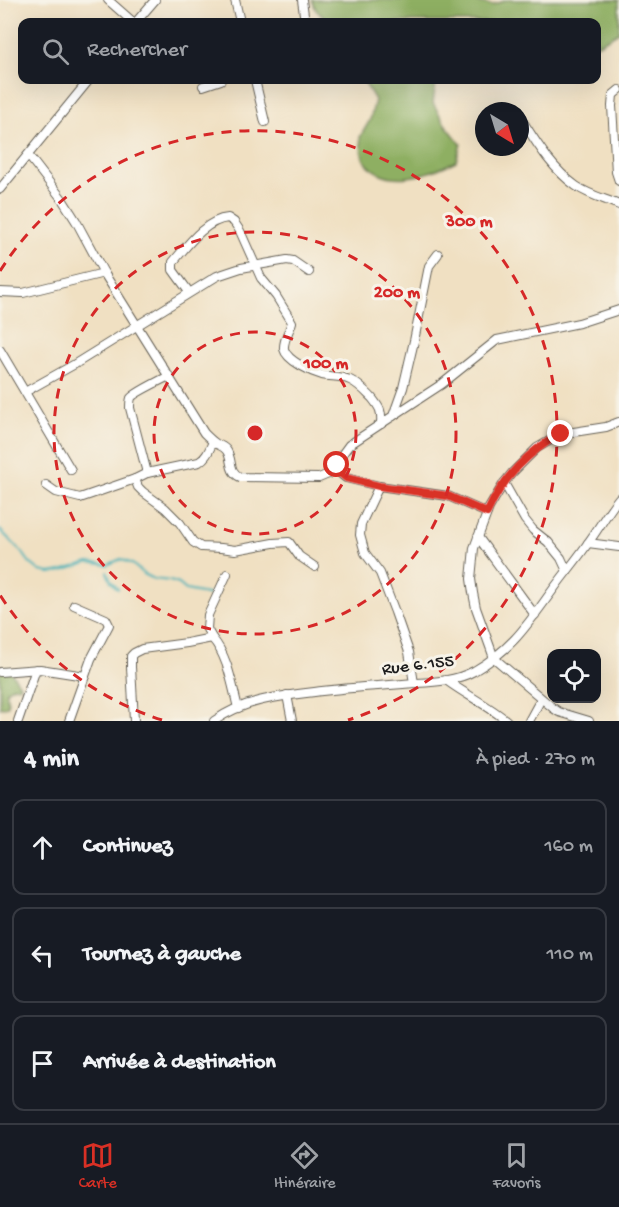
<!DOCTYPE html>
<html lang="fr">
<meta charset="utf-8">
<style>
body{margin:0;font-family:"Gochi Hand",sans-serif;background:#242831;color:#f1f3f6}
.controls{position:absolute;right:18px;bottom:18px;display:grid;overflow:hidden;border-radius:12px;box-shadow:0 6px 24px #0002}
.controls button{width:54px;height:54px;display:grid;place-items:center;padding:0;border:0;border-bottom:2px solid #363941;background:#171b24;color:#f1f3f6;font:30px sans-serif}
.compass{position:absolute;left:475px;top:102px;width:54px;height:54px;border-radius:50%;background:#171b24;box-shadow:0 6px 24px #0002;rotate:142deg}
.stop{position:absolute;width:18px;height:18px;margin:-14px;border:4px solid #d93025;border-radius:50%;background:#fff}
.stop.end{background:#d93025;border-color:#fff;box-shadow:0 2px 6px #0008}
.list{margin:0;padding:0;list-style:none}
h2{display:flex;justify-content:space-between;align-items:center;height:78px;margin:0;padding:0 24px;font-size:26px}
h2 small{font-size:20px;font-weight:400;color:#9ea1a6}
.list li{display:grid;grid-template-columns:39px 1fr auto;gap:18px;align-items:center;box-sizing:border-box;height:96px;margin:0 12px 12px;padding:0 12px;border:2px solid #363941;border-radius:12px}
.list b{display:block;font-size:22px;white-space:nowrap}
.list em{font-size:20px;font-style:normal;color:#9ea1a6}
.icon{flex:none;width:33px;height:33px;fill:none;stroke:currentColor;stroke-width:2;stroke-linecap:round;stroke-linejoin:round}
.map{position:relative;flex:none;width:619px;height:721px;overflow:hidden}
.search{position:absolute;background:#171b24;box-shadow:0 6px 24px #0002;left:18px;right:18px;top:18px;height:66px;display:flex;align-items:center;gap:15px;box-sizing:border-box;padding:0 21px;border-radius:12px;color:#9ea1a6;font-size:22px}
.sheet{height:402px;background:#171b24}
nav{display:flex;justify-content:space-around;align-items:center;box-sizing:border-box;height:84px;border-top:2px solid #363941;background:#171b24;font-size:16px;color:#9ea1a6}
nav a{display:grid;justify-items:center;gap:3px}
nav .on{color:#d93025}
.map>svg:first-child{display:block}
.forest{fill:#8eaf62;stroke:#55663f;stroke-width:1.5}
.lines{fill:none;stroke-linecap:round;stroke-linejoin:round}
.stream{stroke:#41b1b9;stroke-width:2}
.minor-casing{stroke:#666156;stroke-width:10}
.minor{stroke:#fff;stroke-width:8}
.route{stroke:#d93025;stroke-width:8}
.ring{fill:none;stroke:#d62828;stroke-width:3;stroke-dasharray:10 8}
.labels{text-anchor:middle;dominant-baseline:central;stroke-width:6;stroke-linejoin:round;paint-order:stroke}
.street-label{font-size:18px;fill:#1c1c1c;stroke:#f7f3e8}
.centre{fill:#d62828;stroke:#f7f3e8;stroke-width:3}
.ring-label{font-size:18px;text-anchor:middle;font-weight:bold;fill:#d62828;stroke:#f7f3e8;stroke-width:6;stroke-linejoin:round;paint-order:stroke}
</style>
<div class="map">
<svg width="619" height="721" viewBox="0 0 619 721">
<rect width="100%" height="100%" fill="#f7f3e8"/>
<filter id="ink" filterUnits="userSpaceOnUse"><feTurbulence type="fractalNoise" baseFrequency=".0167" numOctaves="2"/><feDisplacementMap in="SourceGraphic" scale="12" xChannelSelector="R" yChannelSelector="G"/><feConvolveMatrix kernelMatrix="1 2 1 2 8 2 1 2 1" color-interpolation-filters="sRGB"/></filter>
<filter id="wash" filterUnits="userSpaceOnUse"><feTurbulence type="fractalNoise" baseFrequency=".008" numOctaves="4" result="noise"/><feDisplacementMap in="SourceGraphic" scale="24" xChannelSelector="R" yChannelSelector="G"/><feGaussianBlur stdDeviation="1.35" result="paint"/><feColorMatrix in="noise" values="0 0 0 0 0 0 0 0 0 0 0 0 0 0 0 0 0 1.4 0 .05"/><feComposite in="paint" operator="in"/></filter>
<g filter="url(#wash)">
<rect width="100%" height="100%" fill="#f0e0c2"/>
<g class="forest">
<path d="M312,0H465L492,5L507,0H619V32L597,45L596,22H329L316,10Z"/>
<path d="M363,80H444L436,83L433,103L445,124L461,144L456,161C429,174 386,191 364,160C361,155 361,144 360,137L370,120L375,100Z"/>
<path d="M0,666L10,670L20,685L19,687L14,686L7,690C5,696 9,700 8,706L0,708Z"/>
</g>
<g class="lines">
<g class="stream">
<path d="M0,530L22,552L30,563L40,571L50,573L62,571L89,562L107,565L121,559L132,564L144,574L154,579L170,581L179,584L186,590L211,595"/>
<path d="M107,572L111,581L118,589"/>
<path d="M44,721V720"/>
</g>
</g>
</g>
<g filter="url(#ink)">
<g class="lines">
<defs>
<g id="minor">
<path d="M108,0L133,22"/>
<path d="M235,0L240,22"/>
<path d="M302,0L305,22"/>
<path d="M136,22L155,0"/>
<path d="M255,80L265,122"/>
<path d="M203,86L221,80"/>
<path d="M619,90L613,95L612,106L616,172L619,181"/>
<path d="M520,117C536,142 551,168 576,186C589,195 605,199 619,205"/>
<path d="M28,155L62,199L76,221L104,273L204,433C207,436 211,440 215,443C220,446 224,446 227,451C233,461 228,471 240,477L319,478L338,470"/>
<path d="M0,189L89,80"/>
<path d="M438,254L429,266L414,341L403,388L393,416L349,445L338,460L337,465L341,474L346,478L379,486L448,496L487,513"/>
<path d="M0,292L23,293L104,273"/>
<path d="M189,292L173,270V262C187,246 205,220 228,218L234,222L240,231L261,278L276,296L292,322C290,330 283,340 284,349C287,361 312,372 322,375C332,377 341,376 350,380C359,384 366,392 372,398C380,408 382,411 381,424"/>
<path d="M0,350L71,470"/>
<path d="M25,392L75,364L217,276L241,268L287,260L293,261L309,272"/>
<path d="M393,416L442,384L497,340L579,323L619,310"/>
<path d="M147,473L130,408C130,404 130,401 131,398C133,394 163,379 169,376"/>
<path d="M135,479L138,487L143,492L165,508L180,523L193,542L201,547L221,548L235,550L273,543L289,542L299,556L315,567"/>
<path d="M504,483L525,520L533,530L548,542L561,558L567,571"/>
<path d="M46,485L56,492L80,498L135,479L147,473L199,462C207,457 209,450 213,442"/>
<path d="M379,486L361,524L360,535L365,553L380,573L395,612L409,652L414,683"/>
<path d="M478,537L535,615"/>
<path d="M588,543L619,547"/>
<path d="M212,638C228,656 232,685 238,708"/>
<path d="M0,672L40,669L85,676"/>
<path d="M446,680C466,695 488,705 507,721"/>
<path d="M287,695L292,721"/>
<path d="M18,721L36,669"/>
<path d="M69,721L91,659L109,625L106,619L74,605"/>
<path d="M134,721L131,667V656L134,653L142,649L187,643L212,638L207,629L208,615L227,574"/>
<path d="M214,721C246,698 284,696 322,691C349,688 376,686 403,684C427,682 452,683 474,671C514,648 529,622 555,587C566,572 578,558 588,543C599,528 607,513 619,498"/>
<path d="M529,721L541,699"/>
<path d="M589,721L559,712L553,708L494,658L476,608L473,593L471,579L474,548L489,508L504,483L512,473L537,448L561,434L606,427L619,422"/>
</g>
</defs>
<use href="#minor" class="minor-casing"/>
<use href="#minor" class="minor"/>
</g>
</g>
<g class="lines" filter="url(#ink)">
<path class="route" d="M337,465L341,474L346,478L379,486L448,496L487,513C502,479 528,451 561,434"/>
</g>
<g class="ring">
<circle cx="255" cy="433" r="101"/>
<circle cx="255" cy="433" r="201"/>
<path d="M162 720A302 302 0 0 1 0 595M0 271A302 302 0 1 1 348 720"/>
</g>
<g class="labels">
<g class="street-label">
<text transform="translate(418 666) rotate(-7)">Rue 6.155</text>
</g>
</g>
<circle cx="255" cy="433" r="9" class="centre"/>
<g class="ring-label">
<text x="469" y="226">300 m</text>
<text x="397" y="297">200 m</text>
<text x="326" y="368">100 m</text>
</g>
</svg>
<div class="controls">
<button><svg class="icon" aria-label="locate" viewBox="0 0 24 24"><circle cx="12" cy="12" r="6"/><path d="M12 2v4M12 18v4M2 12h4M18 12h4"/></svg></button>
</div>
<svg class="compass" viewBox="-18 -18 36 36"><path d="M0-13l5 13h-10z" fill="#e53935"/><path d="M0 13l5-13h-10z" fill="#9ea1a6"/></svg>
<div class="stop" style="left:337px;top:465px"></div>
<div class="stop end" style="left:561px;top:434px"></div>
<div class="search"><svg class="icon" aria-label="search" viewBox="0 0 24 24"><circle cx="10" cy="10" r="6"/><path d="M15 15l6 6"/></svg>Rechercher</div>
</div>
<section class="sheet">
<h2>4 min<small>À pied · 270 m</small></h2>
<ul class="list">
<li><svg class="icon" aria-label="ahead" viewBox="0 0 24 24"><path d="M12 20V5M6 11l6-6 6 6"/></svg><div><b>Continuez</b></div><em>160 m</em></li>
<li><svg class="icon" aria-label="left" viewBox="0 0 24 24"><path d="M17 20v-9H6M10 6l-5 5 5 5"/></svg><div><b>Tournez à gauche</b></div><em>110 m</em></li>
<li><svg class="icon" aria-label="arrive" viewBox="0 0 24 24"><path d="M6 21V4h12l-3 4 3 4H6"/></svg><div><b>Arrivée à destination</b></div></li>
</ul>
</section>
<nav>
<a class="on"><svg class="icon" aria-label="map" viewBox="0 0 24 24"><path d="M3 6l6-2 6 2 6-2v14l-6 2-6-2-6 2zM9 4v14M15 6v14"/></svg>Carte</a>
<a><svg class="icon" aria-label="directions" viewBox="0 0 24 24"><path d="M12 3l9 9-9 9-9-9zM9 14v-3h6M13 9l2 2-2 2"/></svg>Itinéraire</a>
<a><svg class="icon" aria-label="saved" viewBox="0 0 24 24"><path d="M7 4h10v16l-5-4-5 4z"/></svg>Favoris</a>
</nav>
